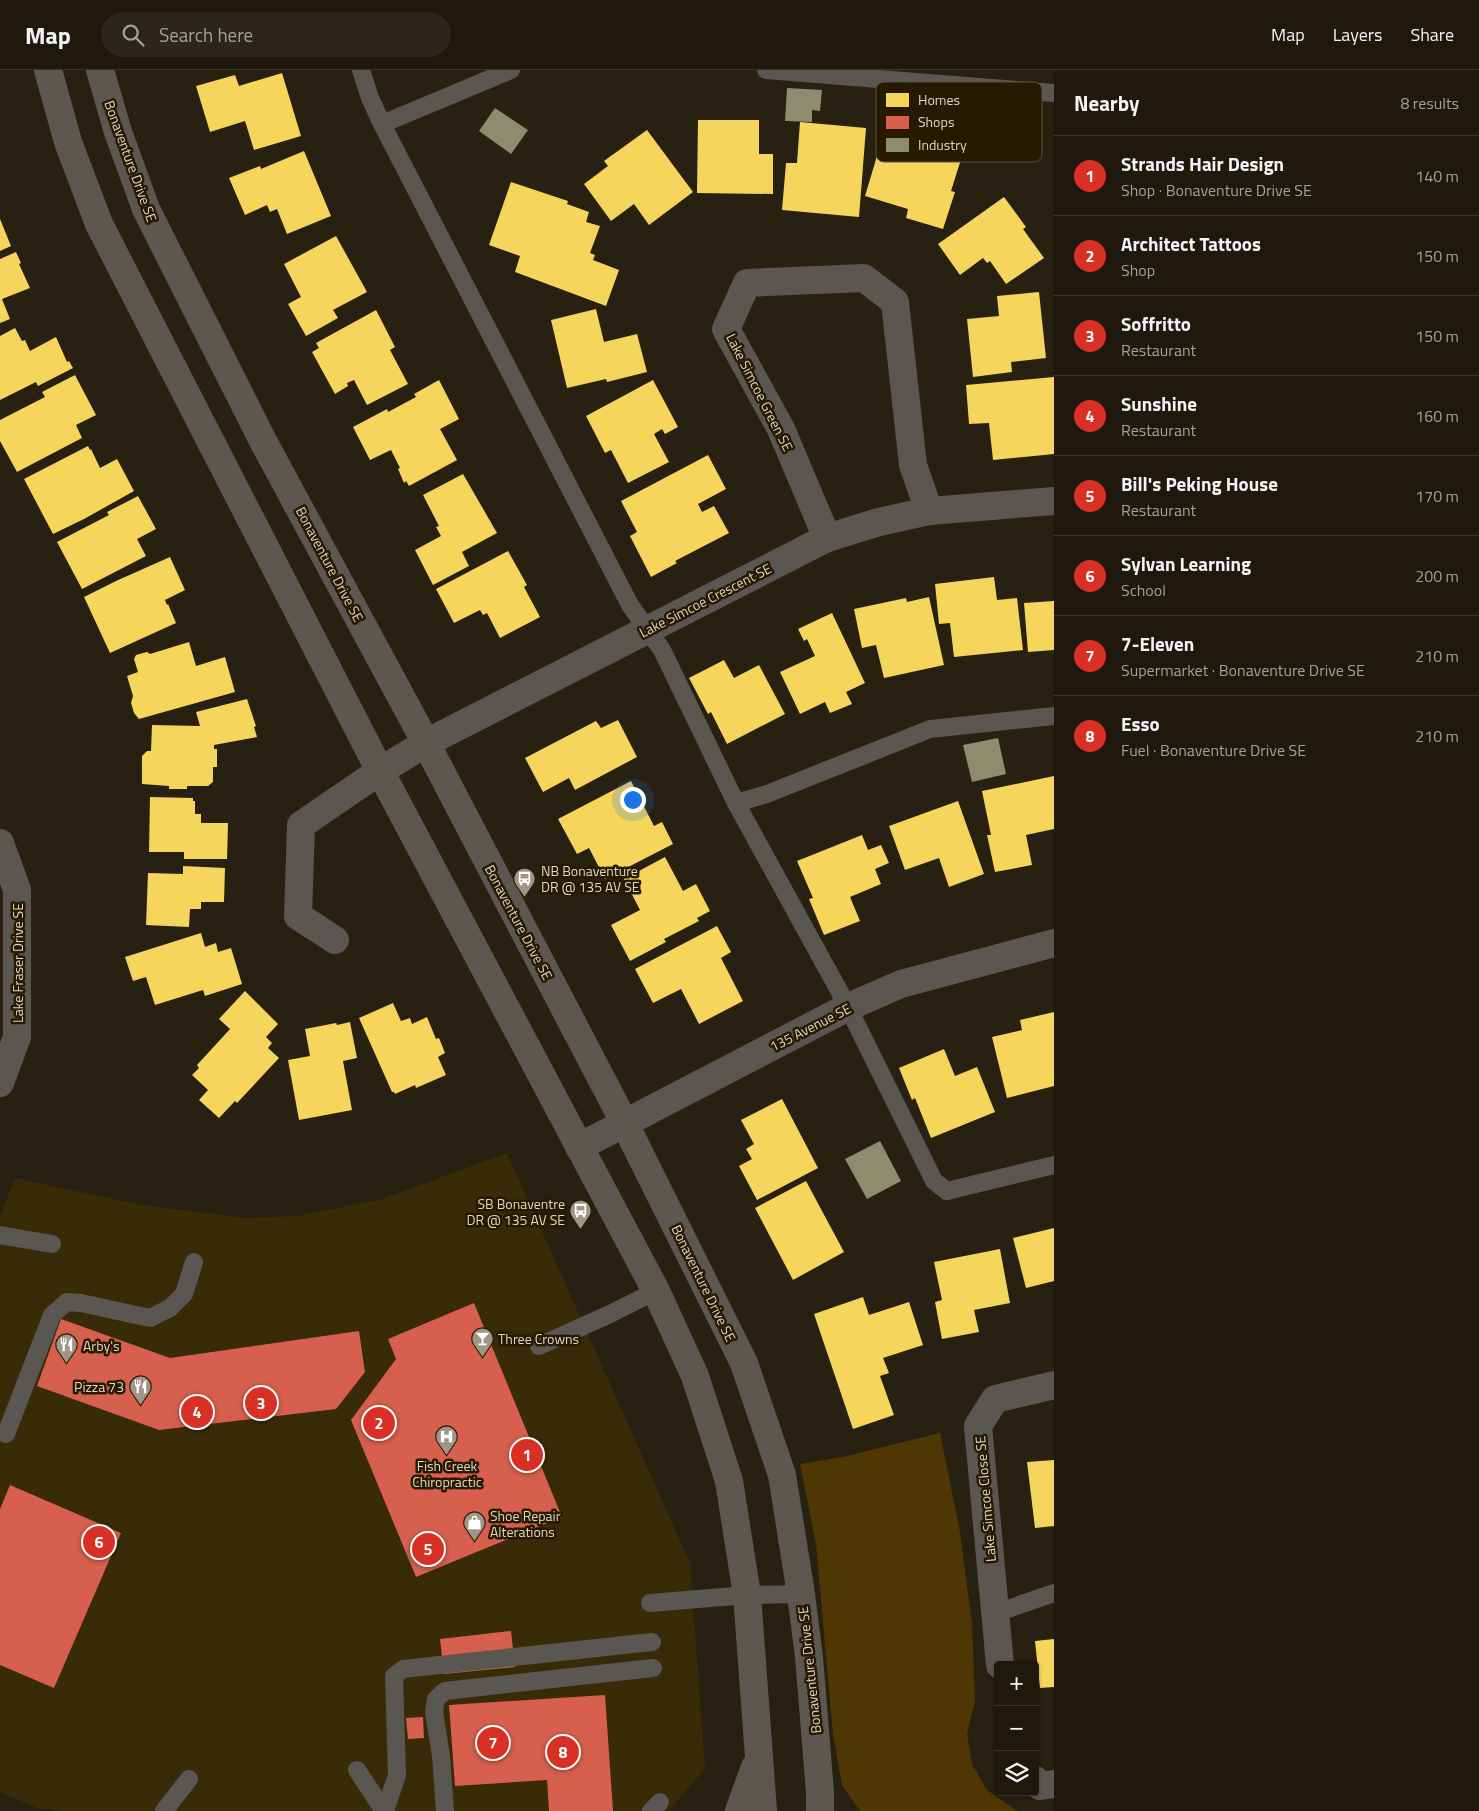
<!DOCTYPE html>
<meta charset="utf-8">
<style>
body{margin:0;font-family:"Titillium Web",sans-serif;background:#2b251b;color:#f1f3f6}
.controls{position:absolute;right:15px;bottom:15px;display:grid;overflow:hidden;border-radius:5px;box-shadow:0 1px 4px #0004}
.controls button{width:45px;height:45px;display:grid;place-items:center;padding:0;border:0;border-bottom:1px solid #3c372e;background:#1e180d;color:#f1f3f6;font:25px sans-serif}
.you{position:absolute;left:632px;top:729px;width:18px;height:18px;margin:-12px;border:4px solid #fff;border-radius:50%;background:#1a73e8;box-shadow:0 0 0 8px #1a73e833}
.badge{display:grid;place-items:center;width:32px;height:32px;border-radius:50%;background:#d93025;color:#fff;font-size:16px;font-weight:700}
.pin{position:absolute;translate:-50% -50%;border:2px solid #fff;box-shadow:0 1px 5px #0006}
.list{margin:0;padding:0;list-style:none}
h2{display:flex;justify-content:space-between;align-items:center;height:65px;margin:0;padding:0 20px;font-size:21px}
h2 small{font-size:16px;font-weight:400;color:#a1a09d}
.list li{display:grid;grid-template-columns:32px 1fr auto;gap:15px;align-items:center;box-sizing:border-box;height:80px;padding:0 20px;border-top:1px solid #3c372e}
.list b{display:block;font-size:19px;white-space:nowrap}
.list p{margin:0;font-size:16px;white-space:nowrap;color:#a1a09d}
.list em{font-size:16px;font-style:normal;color:#a1a09d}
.icon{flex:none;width:28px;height:28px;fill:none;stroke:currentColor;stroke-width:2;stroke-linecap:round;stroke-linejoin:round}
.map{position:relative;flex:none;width:1054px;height:1741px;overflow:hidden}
header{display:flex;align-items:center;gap:30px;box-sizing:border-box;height:70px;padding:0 25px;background:#1e180d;border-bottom:1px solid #3c372e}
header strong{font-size:24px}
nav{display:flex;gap:28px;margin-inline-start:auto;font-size:18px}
.search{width:350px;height:45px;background:#2b251b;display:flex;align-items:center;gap:12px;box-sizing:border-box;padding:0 18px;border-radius:28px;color:#a1a09d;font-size:19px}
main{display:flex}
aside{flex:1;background:#1e180d}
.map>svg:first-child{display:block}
.built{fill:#392a08}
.green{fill:#4e3702}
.homes{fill:#f6d55c}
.shops{fill:#d6604d}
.industry{fill:#8c8c6e}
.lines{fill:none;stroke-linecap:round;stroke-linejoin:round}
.lane{stroke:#5a5651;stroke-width:18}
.street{stroke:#5a5651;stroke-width:28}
.secondary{stroke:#5c5750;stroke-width:28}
.labels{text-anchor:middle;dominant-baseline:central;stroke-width:5;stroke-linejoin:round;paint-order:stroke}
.street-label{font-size:14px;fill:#dfd6c7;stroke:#271a01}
.poi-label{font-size:14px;fill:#dfd6c7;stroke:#271a01;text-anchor:start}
.key{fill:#271a01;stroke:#5e523c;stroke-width:1}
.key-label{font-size:14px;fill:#dfd6c7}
</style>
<header>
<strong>Map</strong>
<div class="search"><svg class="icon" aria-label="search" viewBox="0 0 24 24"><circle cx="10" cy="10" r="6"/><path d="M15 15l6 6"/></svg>Search here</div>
<nav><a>Map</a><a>Layers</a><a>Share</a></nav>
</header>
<main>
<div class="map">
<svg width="1054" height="1741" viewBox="0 0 1054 1741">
<rect width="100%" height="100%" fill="#282011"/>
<path class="built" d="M507,1083L690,1493L705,1699L668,1741H59L37,1738L0,1722V1146L15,1108L142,1135L246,1148L297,1146L379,1130Z"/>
<path class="green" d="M940,1363L960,1462L972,1553L975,1631L967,1663L972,1694L987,1720L1017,1741H860L842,1715L833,1664L816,1474L800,1394L843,1387Z"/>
<g class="homes">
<path d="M282,3L301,66L254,80L245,51L210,62L196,16L235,5L239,16Z"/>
<path d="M698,50H759V84H773V124L697,123Z"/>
<path d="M800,52L866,58L859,147L782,140L786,93H797Z"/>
<path d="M886,56L937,72L941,59L968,67L951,121L955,122L943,159L906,148L908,139L865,126Z"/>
<path d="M647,60L693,122L649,155L634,134L611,151L584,114L608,96L604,91Z"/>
<path d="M304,81L331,146L287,164L277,139L270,142L267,135L245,145L229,108L260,96L261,99Z"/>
<path d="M511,112L568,131L567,134L589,142L586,152L600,156L590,183L595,185L593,190L619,200L606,236L515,202L520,186L489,175Z"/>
<path d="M1004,127L1026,157L1023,159L1044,188L1006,214L990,191L987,193L983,188L960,205L938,174Z"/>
<path d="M0,149L11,176L0,181Z"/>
<path d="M336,166L367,222L333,240L338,248L306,266L288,234L301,227L284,194Z"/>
<path d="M16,182L21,193L19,194L30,218L2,229L10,249L0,253V189Z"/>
<path d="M1039,222L1046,288L1011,292L1012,302L973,307L967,249L999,246L997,226Z"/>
<path d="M596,239L604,272L637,264L647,302L607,312L606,309L567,318L551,250Z"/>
<path d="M376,240L395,277L390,280L408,314L367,335L354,310L347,313L348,316L335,324L312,282L319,278L316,273Z"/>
<path d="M15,258L22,271L25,270L30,281L56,267L67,292L69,291L73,298L38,316L36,312L0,330V266Z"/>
<path d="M75,305L96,345L76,355L82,368L17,402L0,371V350L45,327L42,322Z"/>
<path d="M1054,307V384L993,390L989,353L969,354L966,315Z"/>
<path d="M439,310L459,349L440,359L457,390L409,416L406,411L404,413L398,399L400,398L391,380L370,390L353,357L387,339L388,342L416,327L414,324Z"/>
<path d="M653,310L678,357L665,364L662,359L654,364L669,392L628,413L611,380L605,383L586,346Z"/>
<path d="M88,376L90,380L91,379L100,398L117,389L134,421L84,449L53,464L24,409Z"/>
<path d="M708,385L726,419L698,434L702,442L714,436L729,463L675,491L677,493L651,507L630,466L637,462L621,431Z"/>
<path d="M463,404L497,463L462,482L469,496L433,515L415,480L441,466L436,457L439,456L423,425Z"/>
<path d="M138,426L156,459L137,469L146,486L82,519L57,472L109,445L107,442Z"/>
<path d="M508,481L527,515L524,517L540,547L500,568L487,543L483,545L480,540L454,553L436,519Z"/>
<path d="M170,487L185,520L165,530L167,535L168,534L176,553L110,583L84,527L116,511Z"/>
<path d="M994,507L997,530L1017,528L1023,580L954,587L950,553L939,554L935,514Z"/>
<path d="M929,527L944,595L884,608L876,575L862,578L854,539L906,528L907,532Z"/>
<path d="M1054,531V580L1028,582L1024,533Z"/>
<path d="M832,543L865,613L846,622L852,634L830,643L825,632L800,644L780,602L815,586L807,569L804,571L798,559Z"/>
<path d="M189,572L196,596L225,587L235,622L139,649L134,643L131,633L133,626L127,606L138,602L134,589L136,585L147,582L150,584Z"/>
<path d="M724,590L734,608L759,595L785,644L727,674L711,642L708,644L689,608Z"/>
<path d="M247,629L256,656L254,657L257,667L214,675V679H217V697H213V712L208,716H187V719H169V716L142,714V686L147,681H151L152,655L200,656L196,642Z"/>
<path d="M618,650L637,687L575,720L569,708L543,722L525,688L596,651L601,658Z"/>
<path d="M1054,706V759L1026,765L1032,795L995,802L987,765H991L982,721Z"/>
<path d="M631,711L654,756L662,752L673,774L605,809L589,778L577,784L558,749Z"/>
<path d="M150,727L193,728V731H195V744H201V753H228L227,789H184V782H149Z"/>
<path d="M958,731L984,804L949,817L939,788L905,800L889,756Z"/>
<path d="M862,765L868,780L881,775L889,793L875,799L881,814L850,827L860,851L824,865L809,829L813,828L797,791Z"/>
<path d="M665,787L683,821L696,814L710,841L697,848L699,851L664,869L666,872L630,891L611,855L640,840L624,809Z"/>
<path d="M183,796L225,798L224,832H201V839H190L189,857L146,855L148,803L183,804Z"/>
<path d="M717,856L731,882L721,888L743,931L699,954L681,919L653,933L635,899Z"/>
<path d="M201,863L205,877L216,873L218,882L231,878L242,914L205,926L203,920L155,935L146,907L133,911L125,887Z"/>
<path d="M245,921L278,954L266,967L272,973L268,978L279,988L237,1033L235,1031L219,1048L199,1030L208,1020L192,1005L199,998L197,995L230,959L219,949Z"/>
<path d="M393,933L401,951L410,948L412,954L427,947L436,969L439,968L445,983L438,987L446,1005L416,1018L415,1015L395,1024L394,1022H392L359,948Z"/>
<path d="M1054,942V1016L1007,1028L992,967L1022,960L1020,950Z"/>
<path d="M350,952L357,988L343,991L352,1040L299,1050L288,990L310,986L305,959L336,953L337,955Z"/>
<path d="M944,979L955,1006L977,997L995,1042L931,1068L915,1028L912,1030L899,998Z"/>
<path d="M782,1029L818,1098L757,1130L739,1096L752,1089L746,1079L754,1074L741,1050Z"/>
<path d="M806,1111L844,1182L793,1210L755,1138Z"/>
<path d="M1054,1158V1211L1026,1218L1013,1168Z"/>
<path d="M1000,1179L1010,1233L974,1240L979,1262L942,1269L935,1232L942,1230L934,1192Z"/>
<path d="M863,1227L869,1245L909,1232L923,1275L883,1288L889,1303L880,1306L894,1345L853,1359L814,1244Z"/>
<path d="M1054,1390V1456L1035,1458L1027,1392Z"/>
<path d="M1054,1569V1617L1040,1618L1035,1571Z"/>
</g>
<g class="shops">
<path d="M474,1233L562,1447L416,1507L351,1350L396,1289L388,1269Z"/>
<path d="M61,1249L170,1288L359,1261L365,1302L336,1339L159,1360L37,1316Z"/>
<path d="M10,1415L121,1463L54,1618L0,1595V1439Z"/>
<path d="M511,1561L515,1597L444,1604L440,1569Z"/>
<path d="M605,1625L613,1741H549L547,1710L455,1716L449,1635Z"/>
<path d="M423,1647L424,1668L408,1669L406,1648Z"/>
</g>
<g class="industry">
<path d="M787,18L822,20L820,41L812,40V52L785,51Z"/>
<path d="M495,38L528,60L511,84L479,61Z"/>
<path d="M998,668L1006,704L972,712L963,675Z"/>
<path d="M880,1071L901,1111L867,1129L845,1089Z"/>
</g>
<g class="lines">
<g class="lane">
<path d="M361,0L370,28L382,54L630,535L662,580L736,733L848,937L934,1111L947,1121L1054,1095"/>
<path d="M766,0L1054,23"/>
<path d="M382,54L511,0"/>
<path d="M736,733L767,724L930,659L1054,646"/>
<path d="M0,1165L52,1174"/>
<path d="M539,1276L610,1244L656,1221"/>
<path d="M6,1364L52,1245L67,1232L81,1233L150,1248L170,1238L184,1224L194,1192"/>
<path d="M650,1533L747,1525L801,1524"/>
<path d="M996,1543L1054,1523"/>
<path d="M357,1700L384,1741"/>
<path d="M164,1741L189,1709"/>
<path d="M385,1741L397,1705L394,1606L403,1599L652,1572"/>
<path d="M445,1741L441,1686L434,1642L436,1629L445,1621L653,1598"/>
<path d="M651,1741L660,1732"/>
</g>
<g class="street">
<path d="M827,468L781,359L726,259L747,213L864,208L895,232L913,395L929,441"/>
<path d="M0,773L17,820V967L0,1013"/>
<path d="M335,870L298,846L301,755L380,701L426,673L827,468L879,452L929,441L1054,431"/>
<path d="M579,1077L848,937L901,914L1054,873"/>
<path d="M1000,1595L978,1356L995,1329L1054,1315"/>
<path d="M1035,1710L1040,1716L1054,1714"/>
</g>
<g class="secondary">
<path d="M48,0L68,72L99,154L380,701L656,1221L695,1306L729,1411L747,1525L763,1741"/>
<path d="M100,0L118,62L146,139L263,371L426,673L624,1052L744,1293L782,1405L801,1524L809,1587L820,1722V1741"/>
<path d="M739,1741L755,1697"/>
</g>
</g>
<defs>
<symbol id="bus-pin" viewBox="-11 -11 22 30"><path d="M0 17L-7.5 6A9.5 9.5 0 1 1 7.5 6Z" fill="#9f9687" stroke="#271a01"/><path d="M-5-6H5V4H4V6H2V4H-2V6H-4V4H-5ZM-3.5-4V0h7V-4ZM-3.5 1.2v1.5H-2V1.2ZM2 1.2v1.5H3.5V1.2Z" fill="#fff"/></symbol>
<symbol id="bar-pin" viewBox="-11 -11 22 30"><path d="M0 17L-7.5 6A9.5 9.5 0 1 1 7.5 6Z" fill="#9f9687" stroke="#271a01"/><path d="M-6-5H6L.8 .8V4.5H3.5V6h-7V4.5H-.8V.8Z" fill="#fff"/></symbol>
<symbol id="restaurant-pin" viewBox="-11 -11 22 30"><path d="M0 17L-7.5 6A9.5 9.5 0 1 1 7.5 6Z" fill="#9f9687" stroke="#271a01"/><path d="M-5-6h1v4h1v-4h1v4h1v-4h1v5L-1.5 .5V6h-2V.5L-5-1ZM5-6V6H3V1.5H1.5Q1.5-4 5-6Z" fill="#fff"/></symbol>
<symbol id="hospital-pin" viewBox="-11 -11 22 30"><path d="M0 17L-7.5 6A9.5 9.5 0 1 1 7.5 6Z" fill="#9f9687" stroke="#271a01"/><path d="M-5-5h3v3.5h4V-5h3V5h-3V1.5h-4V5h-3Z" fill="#fff"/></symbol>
<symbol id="shop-pin" viewBox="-11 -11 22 30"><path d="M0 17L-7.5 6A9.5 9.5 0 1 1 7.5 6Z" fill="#9f9687" stroke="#271a01"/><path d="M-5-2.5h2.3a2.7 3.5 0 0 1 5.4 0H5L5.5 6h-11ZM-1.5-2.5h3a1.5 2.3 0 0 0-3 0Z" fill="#fff"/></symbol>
</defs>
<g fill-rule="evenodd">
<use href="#bus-pin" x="512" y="796" width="25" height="34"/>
<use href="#bus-pin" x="568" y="1128" width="25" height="34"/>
<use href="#bar-pin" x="470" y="1256" width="25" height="34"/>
<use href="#restaurant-pin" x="54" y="1262" width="25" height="34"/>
<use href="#restaurant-pin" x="128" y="1304" width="25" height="34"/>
<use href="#hospital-pin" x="434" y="1354" width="25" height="34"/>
<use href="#shop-pin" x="462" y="1440" width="25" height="34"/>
</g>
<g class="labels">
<g class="street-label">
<text transform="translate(131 91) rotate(70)">Bonaventure Drive SE</text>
<text transform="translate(760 322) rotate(63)">Lake Simcoe Green SE</text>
<text transform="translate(330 494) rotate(62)">Bonaventure Drive SE</text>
<text transform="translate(705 530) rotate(-27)">Lake Simcoe Crescent SE</text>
<text transform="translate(519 852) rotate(62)">Bonaventure Drive SE</text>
<text transform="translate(17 893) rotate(-90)">Lake Fraser Drive SE</text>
<text transform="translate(810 957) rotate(-27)">135 Avenue SE</text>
<text transform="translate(704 1213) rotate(64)">Bonaventure Drive SE</text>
<text transform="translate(985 1429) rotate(-95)">Lake Simcoe Close SE</text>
<text transform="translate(809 1600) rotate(-96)">Bonaventure Drive SE</text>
</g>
<g class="poi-label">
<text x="541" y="800">NB Bonaventure<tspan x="541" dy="16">DR @ 135 AV SE</tspan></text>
<text x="565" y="1133" text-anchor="end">SB Bonaventre<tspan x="565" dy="16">DR @ 135 AV SE</tspan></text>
<text x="498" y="1268">Three Crowns</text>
<text x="83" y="1275">Arby's</text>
<text x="124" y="1316" text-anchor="end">Pizza 73</text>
<text x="447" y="1395" text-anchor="middle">Fish Creek<tspan x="447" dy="16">Chiropractic</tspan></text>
<text x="490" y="1445">Shoe Repair<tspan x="490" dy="16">Alterations</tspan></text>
</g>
</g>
<rect x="876" y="12" width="166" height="80" rx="8" class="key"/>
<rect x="886" y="23" width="23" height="14" fill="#f6d55c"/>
<rect x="886" y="46" width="23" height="13" fill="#d6604d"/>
<rect x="886" y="68" width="23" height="14" fill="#8c8c6e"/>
<g class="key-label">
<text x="918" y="35">Homes</text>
<text x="918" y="57">Shops</text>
<text x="918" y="80">Industry</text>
</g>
</svg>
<div class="controls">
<button>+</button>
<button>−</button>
<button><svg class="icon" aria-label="layers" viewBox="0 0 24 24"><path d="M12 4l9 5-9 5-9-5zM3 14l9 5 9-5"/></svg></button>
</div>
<div class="you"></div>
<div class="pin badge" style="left:527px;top:1385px">1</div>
<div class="pin badge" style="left:379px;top:1353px">2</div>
<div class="pin badge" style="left:261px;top:1333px">3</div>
<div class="pin badge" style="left:197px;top:1342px">4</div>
<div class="pin badge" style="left:428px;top:1479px">5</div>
<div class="pin badge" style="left:99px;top:1472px">6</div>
<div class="pin badge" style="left:493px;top:1673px">7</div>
<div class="pin badge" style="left:563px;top:1682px">8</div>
</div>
<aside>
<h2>Nearby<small>8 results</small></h2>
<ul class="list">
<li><span class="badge">1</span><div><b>Strands Hair Design</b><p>Shop · Bonaventure Drive SE</p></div><em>140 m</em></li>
<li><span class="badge">2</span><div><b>Architect Tattoos</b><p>Shop</p></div><em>150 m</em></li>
<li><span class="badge">3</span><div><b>Soffritto</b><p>Restaurant</p></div><em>150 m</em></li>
<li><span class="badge">4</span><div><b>Sunshine</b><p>Restaurant</p></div><em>160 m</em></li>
<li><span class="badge">5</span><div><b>Bill's Peking House</b><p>Restaurant</p></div><em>170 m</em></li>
<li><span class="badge">6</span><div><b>Sylvan Learning</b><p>School</p></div><em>200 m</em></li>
<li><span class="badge">7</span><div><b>7-Eleven</b><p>Supermarket · Bonaventure Drive SE</p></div><em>210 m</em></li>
<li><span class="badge">8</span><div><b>Esso</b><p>Fuel · Bonaventure Drive SE</p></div><em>210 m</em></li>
</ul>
</aside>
</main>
